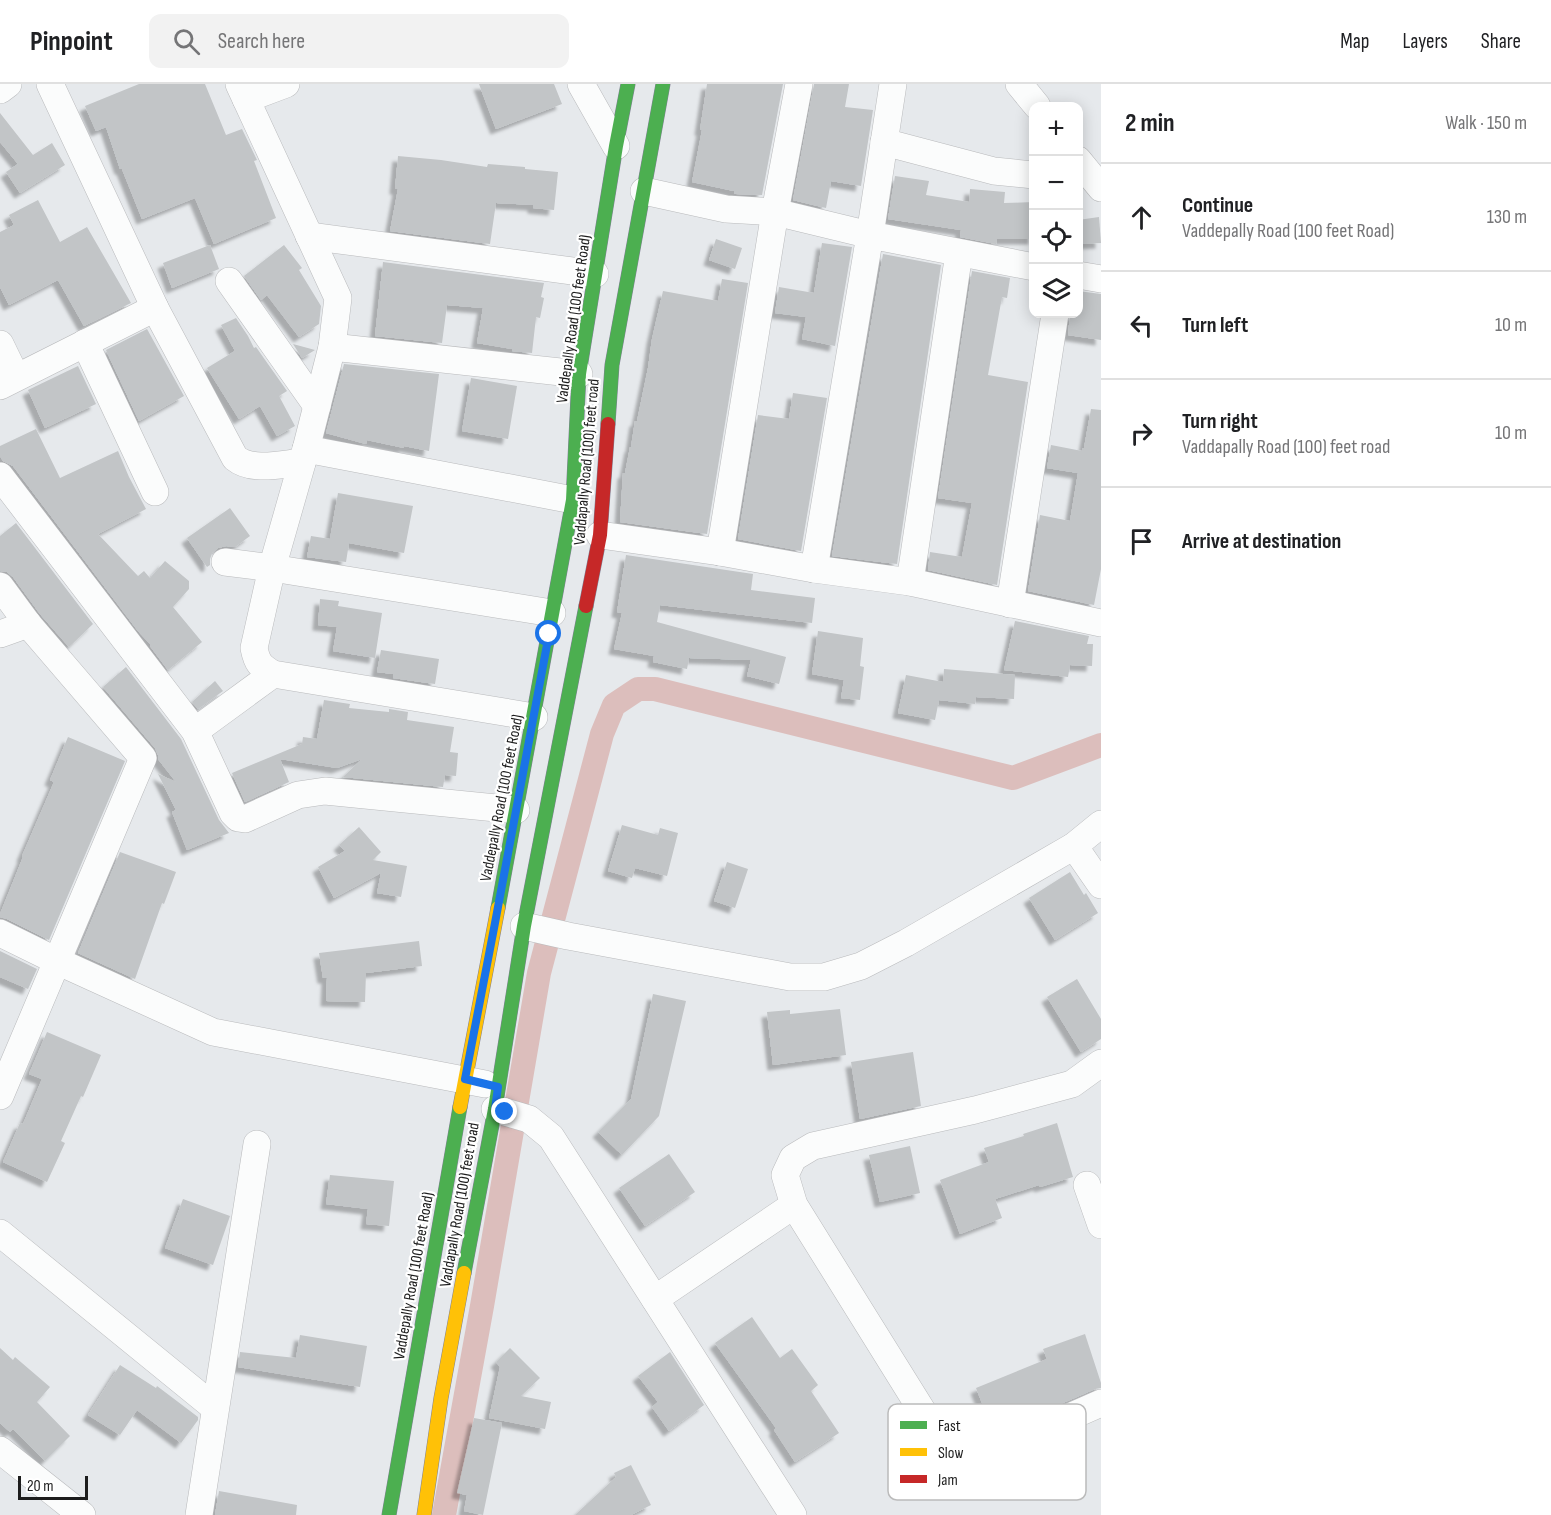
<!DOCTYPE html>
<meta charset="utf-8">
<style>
body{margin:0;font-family:"Sofia Sans Condensed",sans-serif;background:#f2f2f2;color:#202124}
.controls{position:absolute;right:18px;top:18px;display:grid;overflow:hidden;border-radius:12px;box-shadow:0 3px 15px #0003}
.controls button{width:54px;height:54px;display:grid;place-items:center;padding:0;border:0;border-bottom:2px solid #e0e0e0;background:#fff;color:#202124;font:30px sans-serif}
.scale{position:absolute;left:18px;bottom:15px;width:70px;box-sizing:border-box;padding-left:6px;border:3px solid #1d1d1d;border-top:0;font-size:16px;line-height:21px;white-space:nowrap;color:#1d1d1d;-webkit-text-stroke:4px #fff;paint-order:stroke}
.stop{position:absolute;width:18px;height:18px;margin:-14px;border:4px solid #1a73e8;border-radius:50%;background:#fff}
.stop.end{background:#1a73e8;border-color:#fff;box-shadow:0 2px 6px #0008}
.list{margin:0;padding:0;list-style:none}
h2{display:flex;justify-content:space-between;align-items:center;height:78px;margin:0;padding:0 24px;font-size:26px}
h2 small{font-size:20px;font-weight:400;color:#757577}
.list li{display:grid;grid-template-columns:39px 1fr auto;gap:18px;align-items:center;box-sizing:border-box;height:108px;padding:0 24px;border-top:2px solid #e0e0e0}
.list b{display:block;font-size:22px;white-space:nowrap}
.list p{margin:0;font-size:20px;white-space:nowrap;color:#757577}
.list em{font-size:20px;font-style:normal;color:#757577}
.icon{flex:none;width:33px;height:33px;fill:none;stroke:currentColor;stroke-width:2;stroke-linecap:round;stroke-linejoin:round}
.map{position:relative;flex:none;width:1101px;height:1431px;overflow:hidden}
header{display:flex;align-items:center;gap:36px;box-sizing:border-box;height:84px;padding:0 30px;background:#fff;border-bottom:2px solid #e0e0e0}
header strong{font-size:28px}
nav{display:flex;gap:33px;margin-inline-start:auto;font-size:21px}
.search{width:420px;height:54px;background:#f2f2f2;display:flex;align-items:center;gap:15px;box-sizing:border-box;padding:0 21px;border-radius:12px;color:#757577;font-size:22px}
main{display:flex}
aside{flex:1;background:#fff}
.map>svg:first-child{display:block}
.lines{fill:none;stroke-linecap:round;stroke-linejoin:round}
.canal{stroke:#dcbebc;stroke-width:24}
.building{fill:#c2c5c7;filter:url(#shadow)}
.street-casing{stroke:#b9babc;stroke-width:28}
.fast-casing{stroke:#808295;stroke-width:15}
.slow-casing{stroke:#808295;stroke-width:15}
.jam-casing{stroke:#808295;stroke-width:15}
.street{stroke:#fbfcfc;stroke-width:27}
.fast{stroke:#4caf50;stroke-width:14}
.slow{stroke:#ffc107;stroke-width:14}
.jam{stroke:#c62828;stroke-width:14}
.route{stroke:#1a73e8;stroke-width:8}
.labels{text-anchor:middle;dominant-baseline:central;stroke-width:4.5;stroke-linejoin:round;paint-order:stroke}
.street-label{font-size:16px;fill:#1d1d1d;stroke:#fff}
.key{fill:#fff;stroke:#bbb;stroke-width:1.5}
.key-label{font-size:16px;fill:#1d1d1d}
</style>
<header>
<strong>Pinpoint</strong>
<div class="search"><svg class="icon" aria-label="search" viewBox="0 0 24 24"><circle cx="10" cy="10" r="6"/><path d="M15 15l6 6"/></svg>Search here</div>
<nav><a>Map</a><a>Layers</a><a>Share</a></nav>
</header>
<main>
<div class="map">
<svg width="1101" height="1431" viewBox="0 0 1101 1431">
<defs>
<filter id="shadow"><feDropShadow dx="-5.5" dy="5.5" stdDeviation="1.5" flood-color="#0004"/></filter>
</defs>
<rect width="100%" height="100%" fill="#e6e9ec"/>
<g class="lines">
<path class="canal" d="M444,1431L482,1222L539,889L602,650L614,621L638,605H655L1013,694L1101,661"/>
</g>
<g class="building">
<path d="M139,0H205L226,51L242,45L257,76L254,77L276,134L214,160L195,114L142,135L122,85H120L106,43L96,47L85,22Z"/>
<path d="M479,0H554L562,20L496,45Z"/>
<path d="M707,0H783L762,111L736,110L734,109V107L692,98L702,46H700Z"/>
<path d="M814,0H849L845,23L873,26L861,102L831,97L826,124L793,116Z"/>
<path d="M0,29L33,71L52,59L65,81L20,109L6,88L18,80L0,58Z"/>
<path d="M398,72L441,76L487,83L488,80L525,83V85L558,88L554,126L533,124V121L496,119L490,160L390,147L398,105H395Z"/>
<path d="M895,92L929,97L926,111L969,118L970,105L1005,108L1004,119L1034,118V155H997L996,160L960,153L961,146L888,135Z"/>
<path d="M38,116L60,158L87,143L131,219L84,242L58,196L9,221L0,203V148L14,141L9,131Z"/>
<path d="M1099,133L1101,159L1078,160V136Z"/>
<path d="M716,155L742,164L735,185L709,176Z"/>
<path d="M822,159L852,163L835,262L802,255L806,233L775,229L779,203L814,209Z"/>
<path d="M210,161L219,185L172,204L163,179Z"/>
<path d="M284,161L302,184L299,186L321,222L319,240L299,253L267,211L261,216L244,192Z"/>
<path d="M883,170L941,181L897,480L832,472Z"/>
<path d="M383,178L544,199L541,213L544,214L540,234L536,233L532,269L512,267V265L477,259L483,224L447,221L442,259L375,252Z"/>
<path d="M972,187L1010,194L1007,214L1002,213L988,291L1028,298L997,501L928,486L930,468L962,473L972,419L938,414Z"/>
<path d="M722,195L748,199L707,450L620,438L623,389H625L630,363H631L635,337H637L648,284L652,255L663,207L718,217Z"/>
<path d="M1078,207L1101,210V256L1068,251L1070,230H1078Z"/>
<path d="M236,234L248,252L254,264L256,263L287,307L279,312L295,342L277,352L260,322L239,335L207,284L235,267L221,241Z"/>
<path d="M147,245L184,312L139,337L106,266Z"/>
<path d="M293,260L315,266L302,274Z"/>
<path d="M344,280L439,290L429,367L404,362V364L367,356L366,360L326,349Z"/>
<path d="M78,282L96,320L45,344L28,306Z"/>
<path d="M471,294L517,302L508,355L462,347Z"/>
<path d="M793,309L827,314L801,467L738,455L758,331L789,335Z"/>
<path d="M1091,325L1101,326V485L1094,521L1028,507L1040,431L1070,437L1078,389L1047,384L1051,361L1082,367V364H1084Z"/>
<path d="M36,345L60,394L118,367L129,393L146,425L98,450L138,492L144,487L150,494L165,477L189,497V505L173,523L202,558L168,586L150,562L151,561L138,547L13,382L3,377L0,372V362Z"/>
<path d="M338,409L413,422L404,469L349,459L346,478L307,473L311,452L330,455Z"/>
<path d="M230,424L250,452L235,463L226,462L218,464L212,469L210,475V481L207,483L187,454Z"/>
<path d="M16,439L93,540L69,563L40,530L13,493L7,488L0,487V452Z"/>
<path d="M626,471L753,490L751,506L815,514L812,539L660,521L657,538L786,573L779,600L747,592L751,576L689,574L687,585L653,578L654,572L614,565L622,529L617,528Z"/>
<path d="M320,515L339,517L338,522L382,529L375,574L333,567L337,543L318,541Z"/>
<path d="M1015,537L1089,552L1087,560H1093L1092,582L1070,581L1068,593L1004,586Z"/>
<path d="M818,547L863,554L860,582L864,583L860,616L841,614L844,596L812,590Z"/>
<path d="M381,566L439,575L435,600L393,594V590L377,588Z"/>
<path d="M126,583L181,655L219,736L229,749L187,766L172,728L176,726L158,690L176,698L158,675V671L155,664L103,603Z"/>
<path d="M944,585L1015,591L1014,615L976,613L975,620L939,616L935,636L898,629L906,591L943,598Z"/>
<path d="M215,597L223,607L198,625L192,618Z"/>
<path d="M324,616L350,620L349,624L389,628V625L408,628L407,636L454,643L450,668L458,669L456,692L445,691L443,703L343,693L362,675L337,684L280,675L289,698L245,718L232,689L302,660L303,653L317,655Z"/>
<path d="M68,653L125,677L49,856L7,835L0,833V830L23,773L22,772L54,698L50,696Z"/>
<path d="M622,741L658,751L660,744L678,749L667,792L635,784L632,794L608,787Z"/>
<path d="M359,743L381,768L373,776L407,782L401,813L377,809L381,789L334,814L318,783L345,767L339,761Z"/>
<path d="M120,768L176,788L164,820L162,819L135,895L78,869Z"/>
<path d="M727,778L748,785L735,824L714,817Z"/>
<path d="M1070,788L1084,811L1086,809L1098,829L1055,856L1029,814Z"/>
<path d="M419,857L422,882L366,889L365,918L326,917L327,894H323L319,869Z"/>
<path d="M0,867L37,885L28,905L0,893Z"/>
<path d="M1077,895L1101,935V955L1081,968L1047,913Z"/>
<path d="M653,910L686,917L659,1032L622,1071L598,1048L631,1015Z"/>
<path d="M840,925L846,971L773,981L767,928L790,926V930Z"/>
<path d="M47,948L101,971L83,1013L81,1012L61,1057L65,1059L47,1098L3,1078L20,1039L23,1040L42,995L29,990Z"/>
<path d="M913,968L921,1022L860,1035L851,978Z"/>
<path d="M1057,1039L1073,1093L1040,1103L1039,1101L995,1115L1002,1134L960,1150L940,1096L989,1078L984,1064L1024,1052L1023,1050Z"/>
<path d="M910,1062L920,1109L880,1118L869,1071Z"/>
<path d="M669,1070L695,1108L645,1142L619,1104Z"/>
<path d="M330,1091L394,1097L389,1142L366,1140L368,1125L326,1120Z"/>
<path d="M183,1115L230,1132L213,1181L165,1164Z"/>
<path d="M752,1233L780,1274L792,1265L818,1301L811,1307L839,1349L795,1378L774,1346L776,1344L715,1259Z"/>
<path d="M1085,1250L1101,1299V1304L1095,1305L994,1349L976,1304L1047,1275L1043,1265Z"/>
<path d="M300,1251L367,1262L360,1303L238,1283L240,1268L296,1274Z"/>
<path d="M0,1264L13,1276L15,1273L50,1303L37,1318L70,1352L45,1377L13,1345L10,1348L0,1339Z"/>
<path d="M510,1264L540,1294L521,1312L551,1318L545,1345L489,1334L500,1283L496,1278Z"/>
<path d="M670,1268L704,1321L669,1347L652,1323L658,1318L638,1292Z"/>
<path d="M120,1281L156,1304L157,1302L198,1333V1336L181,1359L137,1326L120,1351L88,1331Z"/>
<path d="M474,1334L502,1339L483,1431L464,1427L467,1411L457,1409Z"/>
<path d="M631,1381L651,1421L631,1431H575L616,1393L614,1389Z"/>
<path d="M219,1407L297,1421L296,1431H215Z"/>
</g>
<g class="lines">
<defs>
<g id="street">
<path d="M50,0L155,224L235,374C252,388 282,380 302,378"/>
<path d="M239,0L338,214L332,263L306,365L272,484L254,564C257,579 260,582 273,590L534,633"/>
<path d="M581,0L616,62"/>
<path d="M1019,0L1037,22"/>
<path d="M0,6L8,0"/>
<path d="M246,15L286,0"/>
<path d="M884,58L994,87L1034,91"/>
<path d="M1078,76L1101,104"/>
<path d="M644,107L726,125L775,128L870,151L1034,183"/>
<path d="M309,152L595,190"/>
<path d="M1078,191L1101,195"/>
<path d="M229,197L317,322"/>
<path d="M85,259L155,408"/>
<path d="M0,260L16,293"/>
<path d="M332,263L579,290"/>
<path d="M0,302L155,224"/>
<path d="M306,365L573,416"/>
<path d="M0,392L195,647L233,729L238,734L245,735L298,711L325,707L516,726"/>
<path d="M600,451L720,468L814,485L910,498L1101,539"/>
<path d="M720,468L775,128L799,0"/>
<path d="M225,478L272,484L552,529"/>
<path d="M814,485L870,151L893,0"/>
<path d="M910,498L959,169"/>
<path d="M0,502L28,540L143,674L0,1012"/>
<path d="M1010,520L1055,230"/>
<path d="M0,550L28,540"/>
<path d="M195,647L273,590"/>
<path d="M1074,762L1101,801"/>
<path d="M524,842L568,852L790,893H824L861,882L906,859L1074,762L1101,740"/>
<path d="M0,849L57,877L213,948L485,1000"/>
<path d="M1101,979L1072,1000L975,1026L813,1062L793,1074L785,1091L794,1121L941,1357C957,1373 958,1375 981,1372L1101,1319"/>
<path d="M495,1025L529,1035L551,1053L793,1431"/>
<path d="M1087,1101L1101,1141"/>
<path d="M0,1149L215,1324"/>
<path d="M655,1215L794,1121"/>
<path d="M0,1366L82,1431"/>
<path d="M199,1431L257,1060"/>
</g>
<g id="fast">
<path d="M608,340L612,281L663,0"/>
<path d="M498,824L573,416L579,290L616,62L628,0"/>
<path d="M464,1189L495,1025L524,842L586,522"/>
<path d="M389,1431L460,1023"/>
</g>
<g id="slow">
<path d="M460,1023L498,824"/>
<path d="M424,1431L441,1314L464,1189"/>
</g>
<path id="jam" d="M586,522L600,451L608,340"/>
</defs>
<use href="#street" class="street-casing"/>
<use href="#fast" class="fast-casing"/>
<use href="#slow" class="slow-casing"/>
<use href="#jam" class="jam-casing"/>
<use href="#street" class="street"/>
<use href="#fast" class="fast"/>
<use href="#slow" class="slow"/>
<use href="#jam" class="jam"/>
</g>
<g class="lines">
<path class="route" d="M505,1028L495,1025L498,1003L465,995L495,839L549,550"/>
</g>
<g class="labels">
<g class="street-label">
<text transform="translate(574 235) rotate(-82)">Vaddepally Road (100 feet Road)</text>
<text transform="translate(587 378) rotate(-85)">Vaddapally Road (100) feet road</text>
<text transform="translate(502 714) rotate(-79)">Vaddepally Road (100 feet Road)</text>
<text transform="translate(460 1121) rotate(-80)">Vaddapally Road (100) feet road</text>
<text transform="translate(414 1192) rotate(-80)">Vaddepally Road (100 feet Road)</text>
</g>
</g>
<rect x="888" y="1320" width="198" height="96" rx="9" class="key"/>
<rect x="900" y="1337" width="27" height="8" fill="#4caf50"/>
<rect x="900" y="1364" width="27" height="8" fill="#ffc107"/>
<rect x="900" y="1391" width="27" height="8" fill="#c62828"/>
<g class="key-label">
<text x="938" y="1347">Fast</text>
<text x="938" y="1374">Slow</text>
<text x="938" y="1401">Jam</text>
</g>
</svg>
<div class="controls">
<button>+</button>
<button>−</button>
<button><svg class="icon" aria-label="locate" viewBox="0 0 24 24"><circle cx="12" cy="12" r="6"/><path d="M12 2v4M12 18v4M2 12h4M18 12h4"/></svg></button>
<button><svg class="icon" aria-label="layers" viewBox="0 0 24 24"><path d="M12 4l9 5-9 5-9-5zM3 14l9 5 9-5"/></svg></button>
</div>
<div class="scale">20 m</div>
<div class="stop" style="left:549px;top:550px"></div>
<div class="stop end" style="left:505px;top:1028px"></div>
</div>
<aside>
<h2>2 min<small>Walk · 150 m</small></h2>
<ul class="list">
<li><svg class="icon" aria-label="ahead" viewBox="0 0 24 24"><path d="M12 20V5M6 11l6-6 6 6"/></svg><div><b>Continue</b><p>Vaddepally Road (100 feet Road)</p></div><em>130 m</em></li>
<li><svg class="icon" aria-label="left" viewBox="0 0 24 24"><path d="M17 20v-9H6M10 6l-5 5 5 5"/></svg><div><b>Turn left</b></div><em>10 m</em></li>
<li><svg class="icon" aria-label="right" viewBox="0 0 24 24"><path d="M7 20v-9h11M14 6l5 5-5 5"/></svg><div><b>Turn right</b><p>Vaddapally Road (100) feet road</p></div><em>10 m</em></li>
<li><svg class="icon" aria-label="arrive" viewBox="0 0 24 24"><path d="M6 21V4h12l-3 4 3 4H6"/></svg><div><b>Arrive at destination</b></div></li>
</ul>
</aside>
</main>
